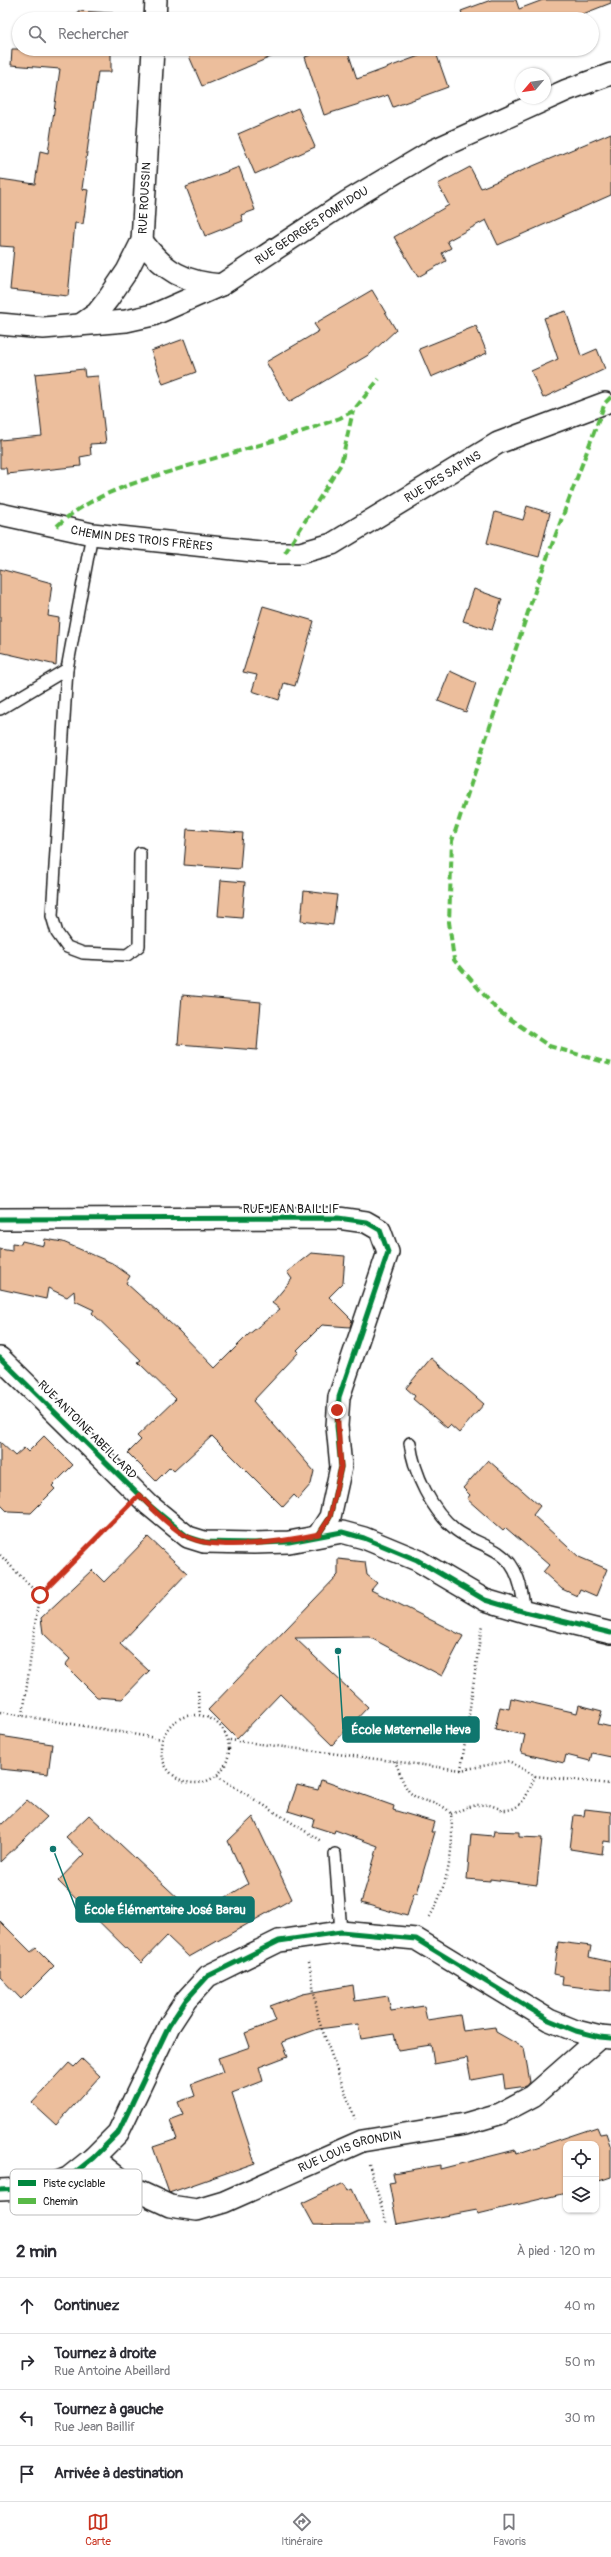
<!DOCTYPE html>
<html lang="fr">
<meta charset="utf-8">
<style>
body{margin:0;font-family:Pangolin,sans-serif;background:#f2f2f3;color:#2b2b33}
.controls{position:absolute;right:12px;bottom:12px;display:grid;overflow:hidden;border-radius:8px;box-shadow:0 1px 3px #0004}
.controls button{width:36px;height:36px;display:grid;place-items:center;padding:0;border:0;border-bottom:1px solid #e1e1e2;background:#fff;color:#2b2b33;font:20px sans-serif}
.compass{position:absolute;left:515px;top:68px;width:36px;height:36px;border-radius:50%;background:#fff;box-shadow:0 1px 3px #0004;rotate:241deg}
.stop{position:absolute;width:12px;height:12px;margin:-9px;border:3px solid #c8321e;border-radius:50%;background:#fff}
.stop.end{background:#c8321e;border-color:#fff;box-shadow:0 1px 4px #0008}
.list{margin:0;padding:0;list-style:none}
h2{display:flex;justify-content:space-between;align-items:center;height:52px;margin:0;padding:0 16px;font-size:17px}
h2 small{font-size:13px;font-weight:400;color:#7c7c81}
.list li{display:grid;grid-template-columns:26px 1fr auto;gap:12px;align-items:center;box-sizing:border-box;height:56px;padding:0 16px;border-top:1px solid #e1e1e2}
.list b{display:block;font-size:15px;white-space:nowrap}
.list p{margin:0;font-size:13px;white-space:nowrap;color:#7c7c81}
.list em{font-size:13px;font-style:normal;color:#7c7c81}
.icon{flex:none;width:22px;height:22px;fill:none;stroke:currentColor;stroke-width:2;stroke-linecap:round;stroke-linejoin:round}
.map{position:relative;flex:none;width:611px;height:2225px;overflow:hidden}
.search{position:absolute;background:#fff;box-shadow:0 1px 3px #0004;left:12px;right:12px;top:12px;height:44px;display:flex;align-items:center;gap:10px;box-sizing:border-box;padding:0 14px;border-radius:22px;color:#7c7c81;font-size:15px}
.sheet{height:276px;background:#fff}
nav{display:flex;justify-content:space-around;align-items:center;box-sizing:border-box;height:56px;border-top:1px solid #e1e1e2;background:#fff;font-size:11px;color:#7c7c81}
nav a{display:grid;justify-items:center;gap:2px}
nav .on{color:#c8321e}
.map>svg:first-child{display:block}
.building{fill:#ecbe9c;stroke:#1c1c1c}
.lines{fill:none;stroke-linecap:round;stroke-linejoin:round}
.lane-casing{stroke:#1c1c1c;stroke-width:14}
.street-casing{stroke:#1c1c1c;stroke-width:24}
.path{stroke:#1c1c1c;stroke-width:2.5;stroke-dasharray:1 3;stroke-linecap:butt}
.lane{stroke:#fff;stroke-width:11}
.street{stroke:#fff;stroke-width:21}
.quiet{stroke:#58b947;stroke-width:4;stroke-dasharray:8 4;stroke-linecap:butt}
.cycleway-casing{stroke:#fff;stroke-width:8}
.cycleway{stroke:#00873e;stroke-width:5}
.route{stroke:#c8321e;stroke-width:5}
.labels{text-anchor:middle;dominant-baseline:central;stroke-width:3.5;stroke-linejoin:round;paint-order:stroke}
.street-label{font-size:12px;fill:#1c1c1c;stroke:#fff}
.key{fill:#fff;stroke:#bbb;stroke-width:1}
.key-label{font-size:11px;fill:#1c1c1c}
.leader{fill:none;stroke:#0f766e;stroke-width:1.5}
.callout-dot{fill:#0f766e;stroke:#fff;stroke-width:1.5}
.callout{fill:#0f766e;stroke:#0f766e;stroke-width:1.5}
.callout-label{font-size:13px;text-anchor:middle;font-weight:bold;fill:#fff}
</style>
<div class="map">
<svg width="611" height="2225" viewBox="0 0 611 2225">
<rect width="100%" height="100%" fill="#fff"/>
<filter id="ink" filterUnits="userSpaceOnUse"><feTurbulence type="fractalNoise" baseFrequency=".025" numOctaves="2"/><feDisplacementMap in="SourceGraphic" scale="8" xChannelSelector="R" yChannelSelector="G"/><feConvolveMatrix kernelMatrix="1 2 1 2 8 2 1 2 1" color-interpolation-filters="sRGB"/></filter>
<g filter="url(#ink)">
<g class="building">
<path d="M491,0H516L519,9L543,0H611V3L570,19H464L461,11Z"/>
<path d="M78,11L113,13V19H77Z"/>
<path d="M12,49H111V72H98L82,189L88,190L83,224L75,223L68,296L10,290L14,247L0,246V179L35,184L40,151L48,153L60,69L11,65Z"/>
<path d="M186,49H290L202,86Z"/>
<path d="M327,49H347L357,79L435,50L448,87L393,107L388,95L324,115L305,57Z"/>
<path d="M476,49H490L478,54Z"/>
<path d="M298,108L315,147L255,174L238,134Z"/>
<path d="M611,133V195L498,245L486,220L447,241L451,248L442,253L446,261L418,277L394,237L449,205L438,184L470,167L481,188Z"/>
<path d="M239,167L255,210L241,215L243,221L205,236L186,187Z"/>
<path d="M372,290L396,330L370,354L289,402L266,362L319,331L314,324Z"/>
<path d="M566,311L581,356L597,349L605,369L543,398L531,371L558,359L544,318Z"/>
<path d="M476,326L487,353L431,377L419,349Z"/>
<path d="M184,339L196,372L163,384L151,351Z"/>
<path d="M84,369L85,377L98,376L106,443L90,444L91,455L80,457L81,466L7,474L6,468H0V440L42,436L35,374Z"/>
<path d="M527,506L550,513L539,557L487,543L495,512L523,520Z"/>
<path d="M0,569L52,583L48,616L59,618L56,665L0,652Z"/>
<path d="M474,589L502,599L492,630L463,621Z"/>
<path d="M263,606L314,621L295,686L284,683L279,700L252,691L257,675L243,672Z"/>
<path d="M450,671L476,683L466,712L438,701Z"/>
<path d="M187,829L243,833L240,869L184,865Z"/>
<path d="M221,880L245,882L242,918L218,916Z"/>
<path d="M304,891L337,895L333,925L301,921Z"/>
<path d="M182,995L261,1002L257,1050L178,1044Z"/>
<path d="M45,1239L63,1242L112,1263L130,1276L126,1283L179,1331L215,1368L248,1335L280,1309L272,1303L292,1279L287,1272L311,1253L345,1256L343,1283L329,1297L352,1320L350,1327L322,1325L297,1350L299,1352L253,1401L314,1471L311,1484L298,1499L294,1495L283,1507L212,1436L174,1471L170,1467L156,1481L128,1453L141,1440L137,1436L176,1399L138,1362L141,1360L92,1313L94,1310L75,1301L74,1291L67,1297L48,1288L46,1299L0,1289V1249L12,1251V1243L21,1244L22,1241L44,1246Z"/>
<path d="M431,1358L484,1404L459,1433L450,1425L447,1428L413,1399L415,1396L406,1388Z"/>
<path d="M44,1436L73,1465L52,1486L55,1489L31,1513L8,1512L0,1504V1442L15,1456L24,1448L28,1452Z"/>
<path d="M488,1460L540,1506L533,1515L579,1557L607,1569L596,1596L580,1589L577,1596L562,1589L543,1572L549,1565L506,1528L503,1531L467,1499L470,1495L463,1488Z"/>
<path d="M148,1537L187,1573L120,1644L149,1671L122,1699L97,1697L65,1665L70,1659L43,1633L41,1618L92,1570L104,1582Z"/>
<path d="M338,1559L365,1562L367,1575L377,1583L371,1590L463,1636L442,1676L369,1637L295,1638L368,1707L332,1745L280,1694L237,1739L208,1710L338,1575Z"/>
<path d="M511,1698L577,1713L579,1705L602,1711L598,1724L611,1727V1757L592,1753L590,1761L566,1755L564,1763L521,1753L525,1735L495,1729L500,1707L509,1709Z"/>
<path d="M0,1736L52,1744L48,1774L0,1769Z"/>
<path d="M321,1780L394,1806L393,1810L434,1822L431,1832H435L417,1893H414L407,1916L361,1903L378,1846L335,1830L334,1833L312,1826L314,1819L288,1811L297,1785L318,1790Z"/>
<path d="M27,1800L47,1817L0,1862V1826Z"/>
<path d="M585,1809L611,1812V1842L604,1841L602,1854L570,1849L574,1815L584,1816Z"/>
<path d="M89,1815L196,1915L248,1884L228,1841L253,1817L292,1899L189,1957L167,1936L141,1963L58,1881L84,1854L66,1837Z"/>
<path d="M494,1831L519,1832V1837L542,1838L537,1885L490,1879V1881L467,1879L471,1834L493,1836Z"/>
<path d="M0,1921L31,1952L36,1948L54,1966L21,1999L0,1977Z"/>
<path d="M558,1942L591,1946L589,1957L611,1962V1991L562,1985L563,1976L554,1974Z"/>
<path d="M353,1985L355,2001L388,1996L391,2011L424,2006L427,2020L460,2015L463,2031L495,2027L496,2032L524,2048L530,2082L527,2086L505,2089L503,2074L471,2080L467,2058L434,2064L431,2045L398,2050L394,2034L361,2039L358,2024L318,2029L282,2042L288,2056L259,2067L263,2081L232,2093L255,2163L169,2193L153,2147L177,2139L170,2120L183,2115L178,2102L195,2096L191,2084L223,2072L218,2058L250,2047L245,2033L276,2021L270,2006L303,1994Z"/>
<path d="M82,2059L100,2076L56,2125L32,2103L69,2063L74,2067Z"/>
<path d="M597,2127L600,2134L606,2133L611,2148V2177L596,2182V2144H566V2193L478,2214L477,2210L397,2225L389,2183L395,2182L393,2173L440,2165V2169L515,2150L516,2154Z"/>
<path d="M344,2183L348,2191L352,2189L369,2225H314L302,2203Z"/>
</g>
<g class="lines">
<defs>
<g id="lane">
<path d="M92,534L67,669L52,916L57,933L67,947L83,953L127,955L139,946L140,853"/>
<path d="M0,709L67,669"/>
<path d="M410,1443C414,1474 431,1510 456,1530C469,1540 486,1544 499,1553C519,1566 522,1591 525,1612"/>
<path d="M335,1854L341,1932"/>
</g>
<g id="street">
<path d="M155,19L156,0"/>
<path d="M142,241C165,272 184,282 221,285"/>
<path id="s1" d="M0,324L43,328L126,321L153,315L221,285L348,201L434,150L567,90L611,74"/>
<path id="s2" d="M80,325L97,313L108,299L127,271L142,241L153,49"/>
<path id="s3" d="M0,514L92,534L270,553H300L332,544L498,443L605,403"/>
<path d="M0,1219L338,1218L366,1222L380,1230L388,1252L339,1397L337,1426L341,1467L330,1517L319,1534"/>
<path d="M0,1358L149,1505L188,1537L204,1542L254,1543L289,1542L342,1532L364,1538L417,1560L485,1600L525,1612L611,1633"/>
<path id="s4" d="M93,2158L131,2188L170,2206L197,2210L224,2202L362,2141L465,2124L499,2114L533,2096L600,2037"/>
<path d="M0,2190L43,2188L68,2178L93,2158L118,2133L169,2026L186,2000L208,1976L279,1941L341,1932L416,1939L549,2020L576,2031L600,2037L611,2038"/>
</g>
</defs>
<use href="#lane" class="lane-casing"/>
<use href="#street" class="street-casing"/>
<g class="path">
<path d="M0,1555L39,1595L123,1512"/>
<path d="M198,1691L200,1715"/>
<path d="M0,1712L162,1739"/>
<circle cx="195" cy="1749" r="34"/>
<path d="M23,1715L39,1595"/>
<path d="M230,1740L461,1770L509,1761L535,1776L611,1784"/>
<path d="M395,1761C399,1770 402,1782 408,1790C418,1805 441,1799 451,1814C455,1849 447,1888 429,1918"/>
<path d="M461,1770L482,1624"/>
<path d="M217,1776L321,1841"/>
<path d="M451,1814C463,1809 476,1803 489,1805C494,1806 499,1809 504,1810C523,1811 529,1790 535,1776"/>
<path d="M309,1962L319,2021L355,2119"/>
<path d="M369,2164L387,2225"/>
</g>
<use href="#lane" class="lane"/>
<use href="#street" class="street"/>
<g class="quiet">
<path d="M611,397L605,403L538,582L452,841L449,922L454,960L497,1010L549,1046L611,1064"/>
<path d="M57,526C92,493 143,480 188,466C239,451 290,437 340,418L353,411L379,379"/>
<path d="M285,553L341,464L353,411"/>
</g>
<defs>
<g id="cycleway">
<path d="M0,1219L338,1218L366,1222L380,1230L388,1252L339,1397L337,1426L341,1467L330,1517L319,1534"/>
<path d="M0,1358L149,1505L188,1537L204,1542L254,1543L289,1542L342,1532L364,1538L417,1560L485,1600L525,1612L611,1633"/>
<path d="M0,2190L43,2188L68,2178L93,2158L118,2133L169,2026L186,2000L208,1976L279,1941L341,1932L416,1939L549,2020L576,2031L600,2037L611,2038"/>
</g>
</defs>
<use href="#cycleway" class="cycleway-casing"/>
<use href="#cycleway" class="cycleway"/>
</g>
</g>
<g class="lines" filter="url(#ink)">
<path class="route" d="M40,1595L139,1495C153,1509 170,1528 188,1537C219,1552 286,1541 319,1534L330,1517L341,1467L337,1410"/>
</g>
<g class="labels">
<g class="street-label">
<text stroke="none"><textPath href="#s2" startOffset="149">RUE ROUSSIN</textPath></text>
<text stroke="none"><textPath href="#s1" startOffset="337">RUE GEORGES POMPIDOU</textPath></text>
<text stroke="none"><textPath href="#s3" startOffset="466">RUE DES SAPINS</textPath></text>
<text stroke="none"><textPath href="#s3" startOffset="144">CHEMIN DES TROIS FRÈRES</textPath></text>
<text x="291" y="1209">RUE JEAN BAILLIF</text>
<text transform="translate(87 1430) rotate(45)">RUE ANTOINE ABEILLARD</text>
<text stroke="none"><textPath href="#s4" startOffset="283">RUE LOUIS GRONDIN</textPath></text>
</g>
</g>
<rect x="10" y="2169" width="132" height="46" rx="6" class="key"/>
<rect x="18" y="2180" width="18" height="6" fill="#00873e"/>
<rect x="18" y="2198" width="18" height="6" fill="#58b947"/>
<g class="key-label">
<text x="43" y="2187">Piste cyclable</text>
<text x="43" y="2205">Chemin</text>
</g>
<path class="leader" d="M338 1651L343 1729M53 1849L76 1909"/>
<g class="callout-dot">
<circle cx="338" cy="1651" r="4"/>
<circle cx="53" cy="1849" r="4"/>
</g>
<g class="callout">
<rect x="343" y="1717" width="136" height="25" rx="4"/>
<rect x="76" y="1897" width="178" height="25" rx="4"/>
</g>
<g class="callout-label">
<text x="411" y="1734">École Maternelle Heva</text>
<text x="165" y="1914">École Élémentaire José Barau</text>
</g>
</svg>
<div class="controls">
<button><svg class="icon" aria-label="locate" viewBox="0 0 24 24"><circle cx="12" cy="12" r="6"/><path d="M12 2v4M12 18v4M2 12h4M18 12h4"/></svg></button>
<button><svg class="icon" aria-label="layers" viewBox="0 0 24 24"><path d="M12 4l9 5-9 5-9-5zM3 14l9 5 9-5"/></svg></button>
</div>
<svg class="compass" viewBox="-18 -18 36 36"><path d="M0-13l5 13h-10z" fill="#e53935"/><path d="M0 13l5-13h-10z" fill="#7c7c81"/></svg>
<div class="stop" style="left:40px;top:1595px"></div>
<div class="stop end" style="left:337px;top:1410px"></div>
<div class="search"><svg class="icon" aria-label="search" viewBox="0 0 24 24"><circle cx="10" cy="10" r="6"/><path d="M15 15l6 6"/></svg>Rechercher</div>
</div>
<section class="sheet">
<h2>2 min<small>À pied · 120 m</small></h2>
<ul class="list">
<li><svg class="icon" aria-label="ahead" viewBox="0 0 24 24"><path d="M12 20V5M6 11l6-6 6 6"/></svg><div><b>Continuez</b></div><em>40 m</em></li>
<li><svg class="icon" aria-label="right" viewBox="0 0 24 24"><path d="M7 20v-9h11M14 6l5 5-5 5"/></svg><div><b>Tournez à droite</b><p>Rue Antoine Abeillard</p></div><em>50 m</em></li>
<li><svg class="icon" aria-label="left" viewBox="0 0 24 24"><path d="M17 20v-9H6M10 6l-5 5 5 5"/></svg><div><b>Tournez à gauche</b><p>Rue Jean Baillif</p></div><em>30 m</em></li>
<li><svg class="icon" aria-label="arrive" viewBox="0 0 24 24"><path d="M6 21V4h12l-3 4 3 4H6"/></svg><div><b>Arrivée à destination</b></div></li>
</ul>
</section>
<nav>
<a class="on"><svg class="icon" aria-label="map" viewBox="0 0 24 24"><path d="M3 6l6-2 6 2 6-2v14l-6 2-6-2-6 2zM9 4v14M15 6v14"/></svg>Carte</a>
<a><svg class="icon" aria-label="directions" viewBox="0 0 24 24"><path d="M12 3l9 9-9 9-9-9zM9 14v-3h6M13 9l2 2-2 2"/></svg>Itinéraire</a>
<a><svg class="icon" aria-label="saved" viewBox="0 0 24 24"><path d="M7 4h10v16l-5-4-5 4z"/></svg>Favoris</a>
</nav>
